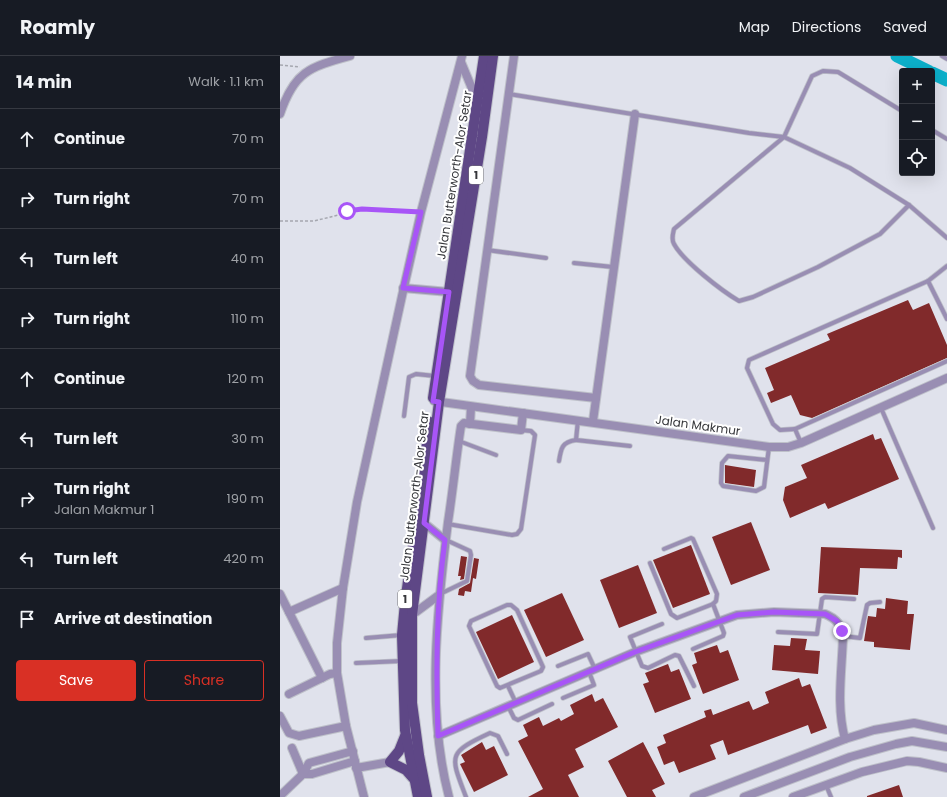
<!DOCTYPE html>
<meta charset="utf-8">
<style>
body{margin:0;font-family:Poppins,sans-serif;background:#20242c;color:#f1f3f6}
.controls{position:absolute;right:12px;top:12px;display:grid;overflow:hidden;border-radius:4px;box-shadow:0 4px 16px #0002}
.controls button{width:36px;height:36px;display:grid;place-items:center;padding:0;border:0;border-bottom:1px solid #363941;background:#171b24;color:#f1f3f6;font:20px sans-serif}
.stop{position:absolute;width:12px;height:12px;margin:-9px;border:3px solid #a855f7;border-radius:50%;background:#fff}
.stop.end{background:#a855f7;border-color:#fff;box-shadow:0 1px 4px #0008}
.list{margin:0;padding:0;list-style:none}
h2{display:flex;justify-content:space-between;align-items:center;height:52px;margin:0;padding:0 16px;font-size:17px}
h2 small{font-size:13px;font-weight:400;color:#9ea1a6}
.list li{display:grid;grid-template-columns:26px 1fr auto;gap:12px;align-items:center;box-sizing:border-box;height:60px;padding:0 16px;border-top:1px solid #363941}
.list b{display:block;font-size:15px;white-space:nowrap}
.list p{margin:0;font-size:13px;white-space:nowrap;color:#9ea1a6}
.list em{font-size:13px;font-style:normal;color:#9ea1a6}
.actions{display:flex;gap:8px;padding:12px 16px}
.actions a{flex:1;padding:9px 0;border:1px solid #d93025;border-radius:4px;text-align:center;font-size:14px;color:#d93025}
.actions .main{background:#d93025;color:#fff}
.icon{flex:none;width:22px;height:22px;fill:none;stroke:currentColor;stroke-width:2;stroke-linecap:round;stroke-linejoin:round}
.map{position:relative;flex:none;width:667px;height:741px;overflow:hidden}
header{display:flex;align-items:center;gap:24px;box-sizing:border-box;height:56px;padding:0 20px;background:#171b24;border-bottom:1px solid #363941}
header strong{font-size:19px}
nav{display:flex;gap:22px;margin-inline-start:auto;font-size:14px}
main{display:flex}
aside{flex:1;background:#171b24}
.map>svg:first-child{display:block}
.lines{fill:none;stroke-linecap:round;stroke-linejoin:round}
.river{stroke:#0cb0ca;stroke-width:13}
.building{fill:#812a2b}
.service-casing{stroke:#bec0c9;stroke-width:5.5}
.minor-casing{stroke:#bec0c9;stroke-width:10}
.primary-casing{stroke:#bec0c9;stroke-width:12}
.path{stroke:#a5a7af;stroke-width:1.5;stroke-dasharray:3 2;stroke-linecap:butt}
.service{stroke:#998eb3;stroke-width:4}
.minor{stroke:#998eb3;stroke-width:8}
.primary{stroke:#5e4786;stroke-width:10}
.route{stroke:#a855f7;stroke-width:5}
.labels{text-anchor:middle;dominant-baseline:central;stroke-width:4;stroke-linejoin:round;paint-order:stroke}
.shield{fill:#fff;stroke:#727376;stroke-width:1}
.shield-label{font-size:11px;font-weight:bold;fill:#36373b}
.street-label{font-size:12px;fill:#36373b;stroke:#fff}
</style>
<header>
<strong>Roamly</strong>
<nav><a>Map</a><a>Directions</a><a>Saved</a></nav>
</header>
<main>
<aside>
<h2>14 min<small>Walk · 1.1 km</small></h2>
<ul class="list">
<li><svg class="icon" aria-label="ahead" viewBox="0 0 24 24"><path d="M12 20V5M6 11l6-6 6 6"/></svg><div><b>Continue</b></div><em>70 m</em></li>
<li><svg class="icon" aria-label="right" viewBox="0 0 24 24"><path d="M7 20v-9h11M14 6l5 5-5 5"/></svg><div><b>Turn right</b></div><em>70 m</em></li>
<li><svg class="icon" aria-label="left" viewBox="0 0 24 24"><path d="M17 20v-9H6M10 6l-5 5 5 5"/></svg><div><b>Turn left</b></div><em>40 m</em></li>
<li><svg class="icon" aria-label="right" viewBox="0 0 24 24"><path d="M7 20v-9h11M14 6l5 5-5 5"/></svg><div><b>Turn right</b></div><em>110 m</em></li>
<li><svg class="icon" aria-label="ahead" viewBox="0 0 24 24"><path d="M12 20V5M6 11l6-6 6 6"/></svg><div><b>Continue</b></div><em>120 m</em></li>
<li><svg class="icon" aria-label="left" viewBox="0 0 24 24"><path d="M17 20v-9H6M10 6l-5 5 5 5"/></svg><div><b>Turn left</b></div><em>30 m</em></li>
<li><svg class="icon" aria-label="right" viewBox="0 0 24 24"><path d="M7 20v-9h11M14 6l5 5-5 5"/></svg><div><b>Turn right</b><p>Jalan Makmur 1</p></div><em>190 m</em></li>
<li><svg class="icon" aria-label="left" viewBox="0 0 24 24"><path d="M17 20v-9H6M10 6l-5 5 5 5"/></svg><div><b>Turn left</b></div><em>420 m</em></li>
<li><svg class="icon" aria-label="arrive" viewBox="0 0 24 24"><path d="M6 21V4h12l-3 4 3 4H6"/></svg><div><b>Arrive at destination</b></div></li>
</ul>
<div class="actions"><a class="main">Save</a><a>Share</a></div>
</aside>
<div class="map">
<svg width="667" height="741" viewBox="0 0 667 741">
<rect width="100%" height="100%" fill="#e0e2ec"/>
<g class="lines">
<g class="river">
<path d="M617,0L648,15"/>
<path d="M652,17L667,24"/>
</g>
</g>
<g class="building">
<path d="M628,244L633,254L649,247L667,289V302L532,362L520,359L511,339L491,347L487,337L494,334L485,312L550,284L547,278Z"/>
<path d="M593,378L595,384L601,382L619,423L548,453L545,447L510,462L503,444L505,431L527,422L521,409Z"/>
<path d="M445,409L476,414L474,431L445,427Z"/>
<path d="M471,466L490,514L451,529L432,481Z"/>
<path d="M411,489L430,538L393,552L373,504Z"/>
<path d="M541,491L622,494V502L618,501L617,513L580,512L578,539L538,537Z"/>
<path d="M181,500L187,501L184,523L180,524L181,520H178Z"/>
<path d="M194,502L199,503L196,523L193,522L191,536L185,535L184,540L178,539L179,533L190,527Z"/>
<path d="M358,509L377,557L339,572L320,524Z"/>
<path d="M282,537L304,584L266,601L244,554Z"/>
<path d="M606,542L628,545L627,558H634L630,594L594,591V586L584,585L588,560L596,561L597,552L605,553Z"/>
<path d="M232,559L254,606L218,623L196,576Z"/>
<path d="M511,582L527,583L525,594L540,595L538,618L492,614L494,589L510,590Z"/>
<path d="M437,589L440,597L448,594L459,624L423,638L412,609L417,607L414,597Z"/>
<path d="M388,608L391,616L399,613L411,643L375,657L363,628L369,626L365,617Z"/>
<path d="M519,622L522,631L530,628L547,672L531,678L528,669L448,699L443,684L430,689L436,703L399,717L394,705L384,709L377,691L386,687L383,679L426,661L424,655L431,653L433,659L469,645L473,654L489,647L485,636Z"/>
<path d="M312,638L315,646L323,642L338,671L295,693L304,711L288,719L299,741H248L263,733L238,685L248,680L243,669L259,661L263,670L279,662L281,665L294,658L290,649Z"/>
<path d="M202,686L206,694L214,690L228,719L194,736L180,708L185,706L181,699Z"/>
<path d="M363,686L385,728L372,734L376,741H347L328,705Z"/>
<path d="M619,729L623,741H587V740Z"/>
</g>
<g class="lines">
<defs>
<g id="service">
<path d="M662,0L667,3"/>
<path d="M229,38L469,77L504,81L394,173C393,178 391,183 394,188C403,205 442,235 459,245L473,241L538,211L600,178L629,149"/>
<path d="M622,55L558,16L543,15L532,20L504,81L570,112L629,149L667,182"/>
<path d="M652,74L667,83"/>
<path d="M207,194L266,202"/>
<path d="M294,207L333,211"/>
<path d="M667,210L648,225L667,263"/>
<path d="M601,352L653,472"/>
<path d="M124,360L129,321L136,318L155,320"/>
<path d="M298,364L296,384L350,390"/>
<path d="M515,373L500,374L493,368L467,312L469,304L648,225"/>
<path d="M179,385L216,399"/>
<path d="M521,387L515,373L667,305"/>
<path d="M487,404L448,400L442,407L441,427L443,430L476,435L484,431L489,391"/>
<path d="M279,405C281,392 282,386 296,384"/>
<path d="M168,468L232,479L237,478L241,473L255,379L251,375L241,374"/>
<path d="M384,493L411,482L413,483L437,538L436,545L433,548L444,577L443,580L413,593"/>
<path d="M370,507L391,558L397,562L433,548"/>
<path d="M160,538L187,525L191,499L190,495L166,484"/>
<path d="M227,549H231L237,554L263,611L261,615L220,632L217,630L189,570L191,565Z"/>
<path d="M382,568L350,581L362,610L368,612L395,599L399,600L414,630"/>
<path d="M498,576L537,578L542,543L545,541L574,543"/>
<path d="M563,580L580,582L587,549L590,547L600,546"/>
<path d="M86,582L122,579"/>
<path d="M76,607L122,605"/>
<path d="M278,610L308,598L315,613"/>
<path d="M228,630L236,647"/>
<path d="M283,642L314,629L309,616"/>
<path d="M228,650L234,662L238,664L272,648"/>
<path d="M546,729L551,741"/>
<path d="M186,741C170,699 167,697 210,677L218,680L227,698"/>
</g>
<g id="minor">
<path d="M234,0L190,320L193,325L199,329L316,342"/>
<path d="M181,6L198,47"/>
<path d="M0,58C14,16 29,11 70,0"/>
<path d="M123,232L169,236"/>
<path d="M154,345C266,360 378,375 489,391H508L521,387L667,322"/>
<path d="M313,365L355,58"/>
<path d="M190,368L191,351"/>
<path d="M144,467L165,484"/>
<path d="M0,538L42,622"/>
<path d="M9,556L63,532"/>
<path d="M132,559L159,539"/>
<path d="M9,638L50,618L57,617"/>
<path d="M0,660L9,677L19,680L66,670"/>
<path d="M158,680L355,596L457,559L494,556L545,558C555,562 562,569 563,580C562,614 556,650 565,683"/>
<path d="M12,692L23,718"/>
<path d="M76,712L110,706"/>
<path d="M23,718H32L75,705"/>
<path d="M0,740L23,718L29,707L73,695"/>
<path d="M84,741L66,670L57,617V587L63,532L77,446L122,240L141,156L182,0"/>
<path d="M169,741C146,654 157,554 168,466C173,434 176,402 181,370L184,367L241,374L243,357"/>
<path d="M414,741L565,683L594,674L634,667L667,674"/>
<path d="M464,741L570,701L616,688L632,685L667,691"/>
<path d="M513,741L582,716L627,705L639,706L667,712"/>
</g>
<g id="primary">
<path d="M153,342L204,0"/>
<path d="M125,680L119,695L110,706L126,714L133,722"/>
<path d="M138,741L125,674L122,579L125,547L150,366"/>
<path d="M147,741L139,699L132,647V559L159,346L202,81L213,0"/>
</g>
</defs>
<use href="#service" class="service-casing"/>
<use href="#minor" class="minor-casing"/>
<use href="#primary" class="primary-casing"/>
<g class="path">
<path d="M0,9L20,11"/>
<path d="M0,165H34L83,153L134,156"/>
</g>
<use href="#service" class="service"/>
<use href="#minor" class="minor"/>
<use href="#primary" class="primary"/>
</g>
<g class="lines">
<path class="route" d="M67,155L82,153L141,156L123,232L169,236L153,345L159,346L144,467L165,484C156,549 156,614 158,680L355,596L457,559L494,556L545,558L557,565L562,575"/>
</g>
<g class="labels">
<g class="shield">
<rect x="189" y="110" width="14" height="18" rx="3"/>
<rect x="118" y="534" width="14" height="18" rx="3"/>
</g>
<g class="shield-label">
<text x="196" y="119">1</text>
<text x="125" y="543">1</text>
</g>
<g class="street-label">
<text transform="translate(174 119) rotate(-81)">Jalan Butterworth-Alor Setar</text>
<text transform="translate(418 369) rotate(8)">Jalan Makmur</text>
<text transform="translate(134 440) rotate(-83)">Jalan Butterworth-Alor Setar</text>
</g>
</g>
</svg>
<div class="controls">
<button>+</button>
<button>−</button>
<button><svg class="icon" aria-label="locate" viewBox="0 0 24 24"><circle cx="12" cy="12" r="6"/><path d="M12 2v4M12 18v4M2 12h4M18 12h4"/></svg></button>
</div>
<div class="stop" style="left:67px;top:155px"></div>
<div class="stop end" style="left:562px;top:575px"></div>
</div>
</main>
